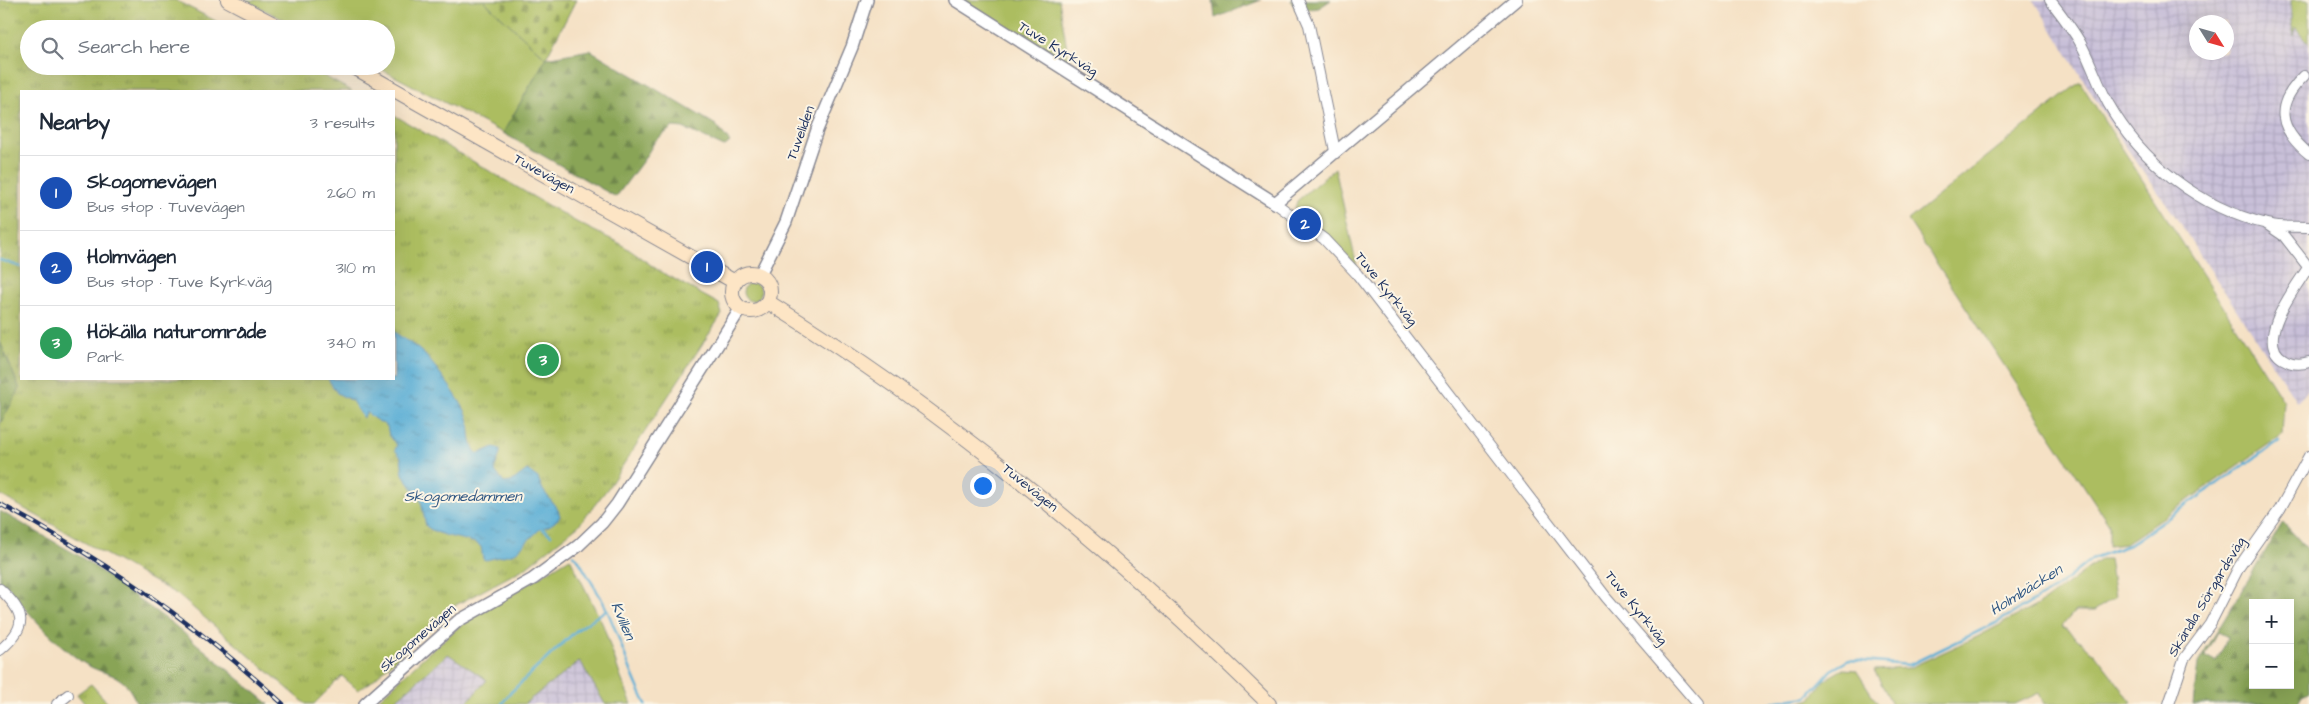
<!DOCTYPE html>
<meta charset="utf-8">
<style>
body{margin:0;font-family:"Architects Daughter",sans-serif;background:#f6f6f7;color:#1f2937}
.controls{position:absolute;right:15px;bottom:15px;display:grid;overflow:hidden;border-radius:0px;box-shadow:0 5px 20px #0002}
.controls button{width:45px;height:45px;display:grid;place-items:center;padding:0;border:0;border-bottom:1px solid #e0e1e3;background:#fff;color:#1f2937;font:25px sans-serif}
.compass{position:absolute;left:2189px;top:15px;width:45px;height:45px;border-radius:50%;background:#fff;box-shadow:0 5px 20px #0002;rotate:127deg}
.you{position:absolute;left:982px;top:485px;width:18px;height:18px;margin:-12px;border:4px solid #fff;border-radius:50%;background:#1a73e8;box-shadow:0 0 0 8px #1a73e833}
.badge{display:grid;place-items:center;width:32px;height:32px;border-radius:50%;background:#d93025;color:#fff;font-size:16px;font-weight:700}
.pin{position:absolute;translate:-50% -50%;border:2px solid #fff;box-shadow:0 1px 5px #0006}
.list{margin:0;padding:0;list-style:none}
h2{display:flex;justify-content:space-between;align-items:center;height:65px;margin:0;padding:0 20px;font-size:21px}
h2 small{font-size:16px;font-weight:400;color:#747a83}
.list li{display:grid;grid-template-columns:32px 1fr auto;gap:15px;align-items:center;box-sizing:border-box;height:75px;padding:0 20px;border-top:1px solid #e0e1e3}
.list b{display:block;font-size:19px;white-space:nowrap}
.list p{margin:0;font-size:16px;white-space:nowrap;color:#747a83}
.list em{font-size:16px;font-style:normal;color:#747a83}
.icon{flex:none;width:28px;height:28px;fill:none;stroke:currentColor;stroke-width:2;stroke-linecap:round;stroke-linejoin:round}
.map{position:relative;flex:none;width:2309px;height:704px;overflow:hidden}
.search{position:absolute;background:#fff;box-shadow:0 5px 20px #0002;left:20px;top:20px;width:375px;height:55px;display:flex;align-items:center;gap:12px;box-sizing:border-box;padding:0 18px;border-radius:28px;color:#747a83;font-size:19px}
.panel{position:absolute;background:#fff;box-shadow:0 5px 20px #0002;left:20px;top:90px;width:375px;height:290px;border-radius:0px}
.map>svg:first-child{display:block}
.industrial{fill:url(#industrial-grid);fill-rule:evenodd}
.grass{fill:#acbd61;stroke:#647660}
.forest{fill:url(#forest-firs);stroke:#526a5a;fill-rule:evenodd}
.cemetery{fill:url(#cemetery-stones);stroke:#647660}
.park{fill:url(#park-tufts);stroke:#647660}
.water{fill:url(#water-ripples);stroke:#3a6e9a}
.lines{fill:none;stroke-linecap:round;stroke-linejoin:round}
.stream{stroke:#59add5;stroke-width:2.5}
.minor-casing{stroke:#888892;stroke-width:12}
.tertiary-casing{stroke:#888892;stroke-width:14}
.secondary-casing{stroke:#888892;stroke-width:16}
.minor{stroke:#fff;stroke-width:10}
.tertiary{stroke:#fff;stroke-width:11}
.secondary{stroke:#fde5c5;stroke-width:14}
.rail-casing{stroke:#1b2f5e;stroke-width:4.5}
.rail{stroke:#fcf5e5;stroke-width:2.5;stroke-dasharray:8;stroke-linecap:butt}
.labels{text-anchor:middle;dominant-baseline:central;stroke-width:4;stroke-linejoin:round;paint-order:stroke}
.street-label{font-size:14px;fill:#1b2f5e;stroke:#fcf5e5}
.water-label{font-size:15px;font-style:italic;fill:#2e5582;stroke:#fcf5e5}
</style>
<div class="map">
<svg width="2309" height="704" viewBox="0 0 2309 704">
<defs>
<pattern id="industrial-grid" width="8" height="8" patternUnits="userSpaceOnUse" patternTransform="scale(1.25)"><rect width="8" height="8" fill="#c8bfd8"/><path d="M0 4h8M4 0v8" fill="none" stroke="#aba4bc"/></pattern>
<pattern id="forest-firs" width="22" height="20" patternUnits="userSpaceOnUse" patternTransform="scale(1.25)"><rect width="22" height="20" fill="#89a457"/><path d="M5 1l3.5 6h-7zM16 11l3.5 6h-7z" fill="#6f864b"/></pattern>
<pattern id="cemetery-stones" width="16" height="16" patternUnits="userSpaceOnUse" patternTransform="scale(1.25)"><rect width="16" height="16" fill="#acbd61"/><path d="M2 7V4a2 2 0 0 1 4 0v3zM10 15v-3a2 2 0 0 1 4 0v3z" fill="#8b9a53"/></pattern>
<pattern id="park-tufts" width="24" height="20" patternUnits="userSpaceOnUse" patternTransform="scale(1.25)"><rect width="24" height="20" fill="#acbd61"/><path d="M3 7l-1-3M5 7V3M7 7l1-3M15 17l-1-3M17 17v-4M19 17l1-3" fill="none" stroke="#8b9a53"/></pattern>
<pattern id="water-ripples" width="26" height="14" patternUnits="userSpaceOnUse" patternTransform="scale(1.25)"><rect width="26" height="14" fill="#59add5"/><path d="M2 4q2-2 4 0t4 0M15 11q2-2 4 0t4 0" fill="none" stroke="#498db0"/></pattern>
</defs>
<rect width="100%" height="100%" fill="#fcf5e5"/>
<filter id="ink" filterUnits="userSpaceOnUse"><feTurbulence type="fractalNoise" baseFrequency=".02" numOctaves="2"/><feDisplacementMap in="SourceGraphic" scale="10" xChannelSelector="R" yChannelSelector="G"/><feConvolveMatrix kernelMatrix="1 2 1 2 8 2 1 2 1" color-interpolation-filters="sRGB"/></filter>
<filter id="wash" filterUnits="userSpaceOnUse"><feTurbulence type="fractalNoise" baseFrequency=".0096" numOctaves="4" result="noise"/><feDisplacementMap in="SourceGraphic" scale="20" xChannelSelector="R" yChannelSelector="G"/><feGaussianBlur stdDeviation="1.12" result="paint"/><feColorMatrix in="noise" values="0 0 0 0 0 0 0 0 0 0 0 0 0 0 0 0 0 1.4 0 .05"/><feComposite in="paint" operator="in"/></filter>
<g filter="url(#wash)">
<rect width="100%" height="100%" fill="#f5e1c5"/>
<g class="industrial">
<path d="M2034,0H2309V390L2297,402L2173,213L2118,136ZM2196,22H2226V52H2196Z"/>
<path d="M448,654L488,680L465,704H391Z"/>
<path d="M580,661L605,704H524Z"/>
</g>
<g class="grass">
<path d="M245,0H483L546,58L503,133L375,66H386V29H302Z"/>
<path d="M962,0H1059L1069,62L1067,66Z"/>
<path d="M2291,0H2309V44L2295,27L2294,36L2291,22Z"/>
<path d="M2080,82L2284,402L2282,435L2125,544L2109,546V524L1908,220Z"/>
<path d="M1335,168L1357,267L1327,235L1295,209L1297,201Z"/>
<circle cx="752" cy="292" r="9"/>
<path d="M570,558L603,625L621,678L632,704H605L580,661L524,704H465L487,680L448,654L391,704H374L427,654L461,625Z"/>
<path d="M2101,559H2109L2115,597L2094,611H2075L2062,626L2095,654L2132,702L2126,704H2044L2039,693L2015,704H1892L1874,670L1909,668L1977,637L2045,601Z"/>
<path d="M1843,669L1856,670L1878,704H1797L1811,699L1824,680Z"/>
</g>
<g class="forest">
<path d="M1213,0H1261L1215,18Z"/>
<path d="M1291,0H1331L1319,8L1297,11Z"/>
<path d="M590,50L716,125L730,142L724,147L683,128L673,127L655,141L645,158L616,197L503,133L546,58Z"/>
<path d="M0,341L20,389L0,424Z"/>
<path d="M0,511L81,557L173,624L269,704H137C122,668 108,679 82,662C53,642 24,607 0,581Z"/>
<path d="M2283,522L2309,551V692L2302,695L2297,704H2193L2198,663ZM2253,603H2290V685H2253ZM2218,632L2228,637L2216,662L2205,656Z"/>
</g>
<path class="cemetery" d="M483,0H576L546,58Z"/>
<g class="park">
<path d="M0,0H175L231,29H29V66H305L352,91H21V379H394V115L578,223L621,244L658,270L719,304L722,314L608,488L579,525L525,568L454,606L431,624L415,641L371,682L358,690L342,676L314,704H306L178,595L0,495V424L20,389L0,341Z"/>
<path d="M91,684L108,703L107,704H85L77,694Z"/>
</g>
<path class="water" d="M394,332C404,339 416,346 425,355C436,367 461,400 467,415C472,427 467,445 478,454L494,447L500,449V454L495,467V471L504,483L511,482L527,470L538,478L543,490L558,510L560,516C556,522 548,528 541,528L515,553L486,560L483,559C482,555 482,550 481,547C475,538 441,539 426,526L421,501L403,474L401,457L395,450L397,445L389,435L387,426L373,418L367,412L363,418L352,401L337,393L328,379H394Z"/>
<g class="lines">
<g class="stream">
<path d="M0,260L21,267"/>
<path d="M540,527L551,535"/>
<path d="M573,555L578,559C587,576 599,592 607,610C621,641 630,674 646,704"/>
<path d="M502,704L509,694L577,630L606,610"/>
<path d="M1770,704L1778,701L1807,697L1831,670L1849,660L1909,665L1996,623L2056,588L2093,558L2129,545L2279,441"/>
</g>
</g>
</g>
<g filter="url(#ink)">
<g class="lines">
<defs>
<g id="minor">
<path d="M1298,0L1309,25L1335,151"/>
<path d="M2050,0C2061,14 2072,28 2081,44C2091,63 2098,84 2108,103C2142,163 2200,208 2267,224C2280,228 2296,226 2309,227"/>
<path d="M2304,76C2274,105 2278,128 2309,154"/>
<path d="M1275,203L1324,239L1357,274L1606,597L1698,704"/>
<path d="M2268,225L2284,236L2309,268"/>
<path d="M2309,266C2297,286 2253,340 2283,359C2291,364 2300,365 2309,362"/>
<path d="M0,589C25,613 29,626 0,650"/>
<path d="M57,704L68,695"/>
<path d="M2169,704L2184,659L2210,624L2239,567L2280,509L2309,456"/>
</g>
<g id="tertiary">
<path d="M955,0L1275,203L1516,0"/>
<path d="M760,274L786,222L817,130L852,47L867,0"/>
<path d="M365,704L458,621L533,579L578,546L602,523L617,504L741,308"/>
</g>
<g id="secondary">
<path d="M228,0L283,29"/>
<path d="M352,66L735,282"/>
<circle cx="751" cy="292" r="19"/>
<path d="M768,302C951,415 1116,552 1269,704"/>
</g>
</defs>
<use href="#minor" class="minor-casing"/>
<use href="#tertiary" class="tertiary-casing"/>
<use href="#secondary" class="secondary-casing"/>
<use href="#minor" class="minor"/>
<use href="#tertiary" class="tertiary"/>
<use href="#secondary" class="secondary"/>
<defs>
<path id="rail" d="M0,504C103,559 197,624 283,704"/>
</defs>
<use href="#rail" class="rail-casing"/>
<use href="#rail" class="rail"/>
</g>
</g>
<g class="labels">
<g class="street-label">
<text transform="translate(1058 49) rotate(32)">Tuve Kyrkväg</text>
<text transform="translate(801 133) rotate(-70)">Tuveliden</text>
<text transform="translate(544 174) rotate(29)">Tuvevägen</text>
<text transform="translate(1386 289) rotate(51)">Tuve Kyrkväg</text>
<text transform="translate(1030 488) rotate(39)">Tuvevägen</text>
<text transform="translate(2207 597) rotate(-59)">Skändla Sörgårdsväg</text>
<text transform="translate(1636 608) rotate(51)">Tuve Kyrkväg</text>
<text transform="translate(418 638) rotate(-41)">Skogomevägen</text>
</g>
<g class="water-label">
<text x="463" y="496">Skogomedammen</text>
<text transform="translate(2026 590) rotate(-32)">Holmbäcken</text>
<text transform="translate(623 621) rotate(67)">Kvillen</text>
</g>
</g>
</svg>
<div class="controls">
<button>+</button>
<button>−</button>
</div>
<svg class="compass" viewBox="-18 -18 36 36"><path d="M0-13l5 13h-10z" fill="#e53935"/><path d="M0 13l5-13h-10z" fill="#747a83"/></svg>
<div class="you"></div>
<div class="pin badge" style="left:707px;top:267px;background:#1a4fb4">1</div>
<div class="pin badge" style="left:1305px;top:224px;background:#1a4fb4">2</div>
<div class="pin badge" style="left:543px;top:360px;background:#2e9e5b">3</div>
<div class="search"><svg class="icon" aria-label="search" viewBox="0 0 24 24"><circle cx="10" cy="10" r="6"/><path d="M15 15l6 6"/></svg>Search here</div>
<section class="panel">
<h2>Nearby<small>3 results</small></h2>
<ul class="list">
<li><span class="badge" style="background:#1a4fb4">1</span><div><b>Skogomevägen</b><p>Bus stop · Tuvevägen</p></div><em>260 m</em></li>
<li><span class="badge" style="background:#1a4fb4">2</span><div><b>Holmvägen</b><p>Bus stop · Tuve Kyrkväg</p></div><em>310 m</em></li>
<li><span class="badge" style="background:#2e9e5b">3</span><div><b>Hökälla naturområde</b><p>Park</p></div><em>340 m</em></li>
</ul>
</section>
</div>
